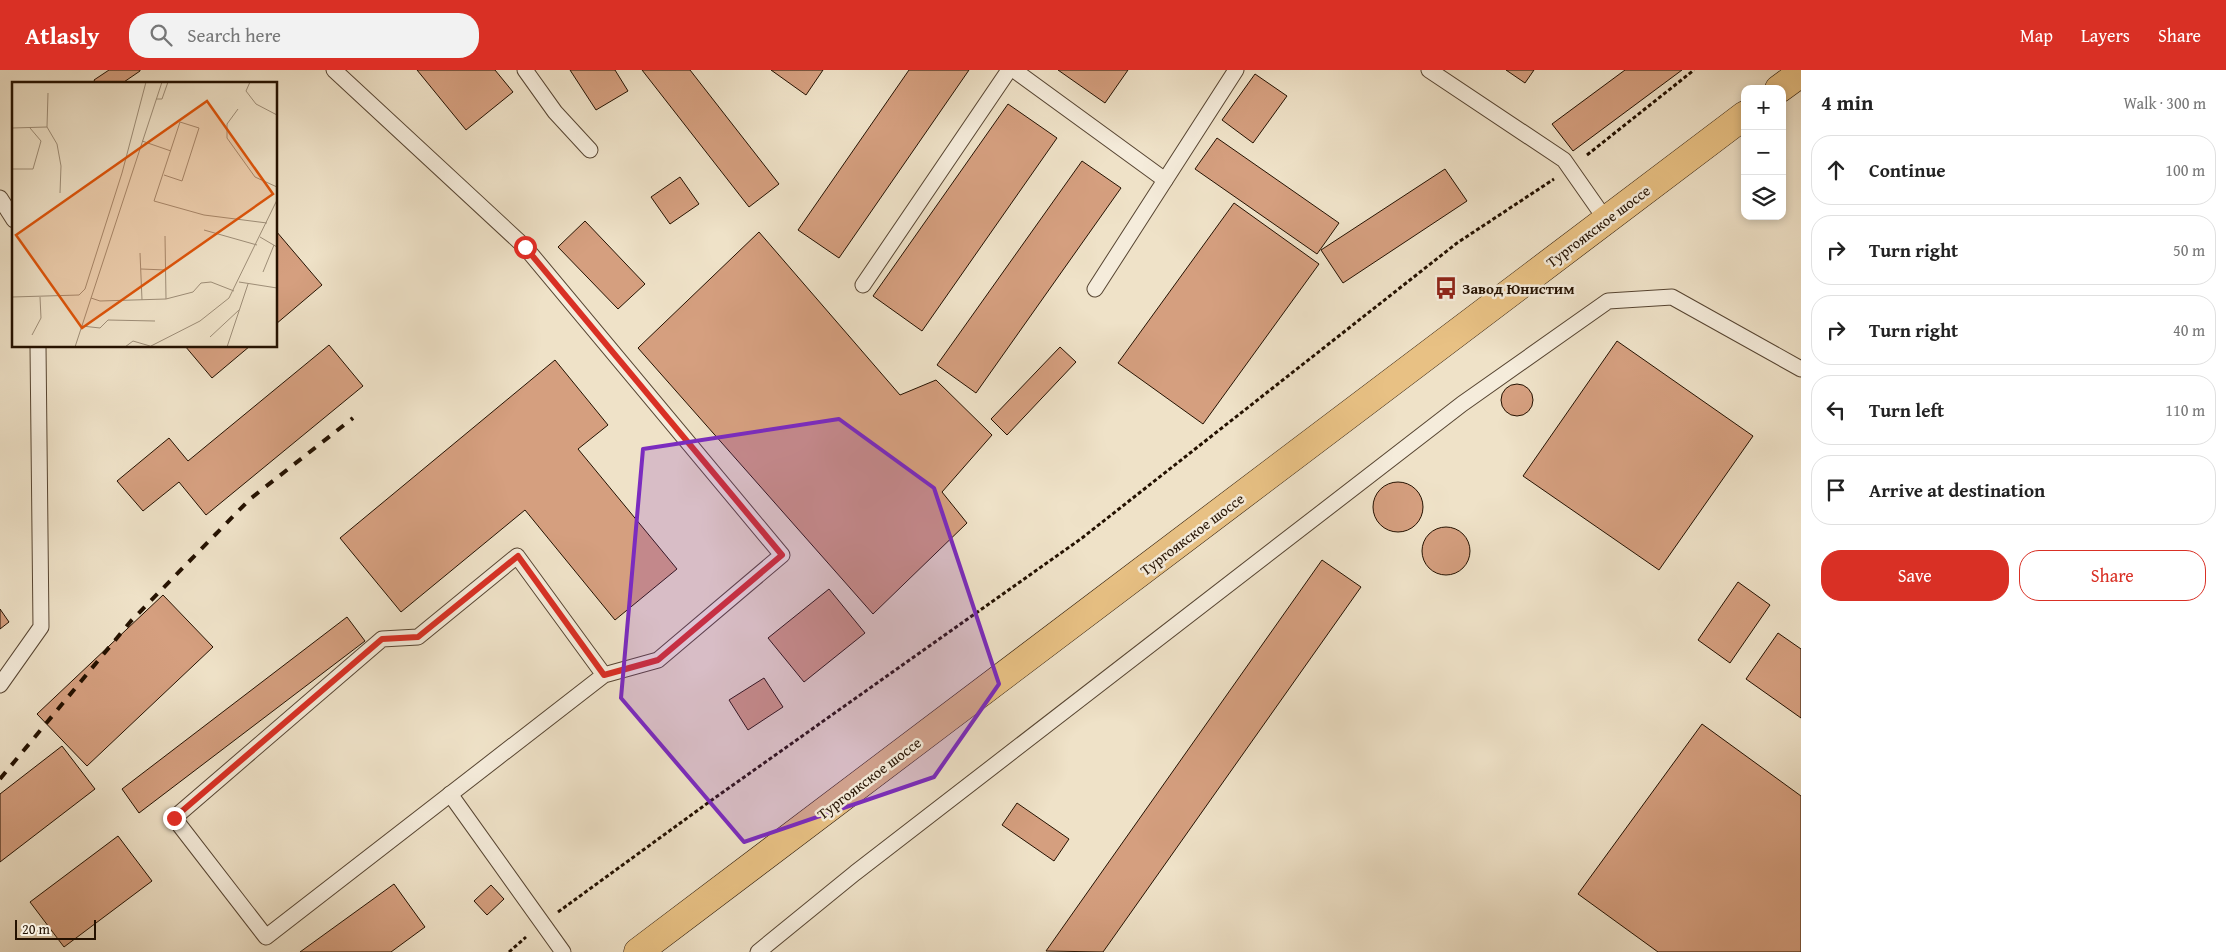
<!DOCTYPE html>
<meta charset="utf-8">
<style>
body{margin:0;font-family:"Gentium Book Plus",serif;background:#f2f2f2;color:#222}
.controls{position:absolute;right:15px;top:15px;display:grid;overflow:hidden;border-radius:10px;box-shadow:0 2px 8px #0003}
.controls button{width:45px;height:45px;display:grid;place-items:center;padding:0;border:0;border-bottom:1px solid #e0e0e0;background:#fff;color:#222;font:25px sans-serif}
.scale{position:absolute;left:15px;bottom:12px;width:81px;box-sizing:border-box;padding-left:5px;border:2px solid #241100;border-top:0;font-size:14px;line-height:18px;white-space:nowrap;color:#241100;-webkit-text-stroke:4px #f5ecdb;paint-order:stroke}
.stop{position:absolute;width:15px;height:15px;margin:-11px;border:4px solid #d93025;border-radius:50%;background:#fff}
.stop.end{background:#d93025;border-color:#fff;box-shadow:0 1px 5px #0008}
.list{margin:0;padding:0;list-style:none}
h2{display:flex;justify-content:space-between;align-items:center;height:65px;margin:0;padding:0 20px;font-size:21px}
h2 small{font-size:16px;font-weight:400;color:#767676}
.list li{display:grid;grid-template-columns:32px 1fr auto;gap:15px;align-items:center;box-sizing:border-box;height:70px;margin:0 10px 10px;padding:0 10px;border:1px solid #e0e0e0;border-radius:20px}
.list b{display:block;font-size:19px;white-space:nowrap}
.list em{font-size:16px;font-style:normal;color:#767676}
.actions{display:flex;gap:10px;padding:15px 20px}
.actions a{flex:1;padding:11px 0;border:1px solid #d93025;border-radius:20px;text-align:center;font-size:18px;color:#d93025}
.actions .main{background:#d93025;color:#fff}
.icon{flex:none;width:28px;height:28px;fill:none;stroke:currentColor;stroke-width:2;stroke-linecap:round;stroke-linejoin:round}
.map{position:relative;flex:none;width:1801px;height:882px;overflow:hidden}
header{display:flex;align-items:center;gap:30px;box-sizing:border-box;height:70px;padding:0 25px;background:#d93025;color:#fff}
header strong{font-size:24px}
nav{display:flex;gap:28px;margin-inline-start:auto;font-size:18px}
.search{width:350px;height:45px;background:#f2f2f2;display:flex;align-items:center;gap:12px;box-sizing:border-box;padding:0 18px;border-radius:20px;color:#767676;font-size:19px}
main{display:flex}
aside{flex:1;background:#fff}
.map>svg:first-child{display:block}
.building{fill:#d59f7f;stroke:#241100}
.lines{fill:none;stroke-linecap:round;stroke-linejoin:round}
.lane-casing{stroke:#574532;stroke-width:17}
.primary-casing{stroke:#241100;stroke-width:29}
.path{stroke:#241100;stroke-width:3;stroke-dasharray:4 2.5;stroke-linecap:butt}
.lane{stroke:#f5ecdb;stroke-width:15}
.primary{stroke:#e8c184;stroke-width:28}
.rail{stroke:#241100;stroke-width:4;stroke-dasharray:9 9;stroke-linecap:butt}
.route{stroke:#d93025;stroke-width:6}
.marked{fill:#7b2cbf;fill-opacity:0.2;stroke:#7b2cbf;stroke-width:4;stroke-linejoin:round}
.labels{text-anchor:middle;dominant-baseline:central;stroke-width:5;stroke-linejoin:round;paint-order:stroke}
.street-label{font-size:15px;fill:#241100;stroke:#f5ecdb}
.poi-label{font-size:15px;font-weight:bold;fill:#241100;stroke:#f5ecdb;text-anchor:start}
.inset-road{fill:none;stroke:#9e8e78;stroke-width:1}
.view{fill:#de550b;fill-opacity:0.15;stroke:#de550b;stroke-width:2.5}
.inset-edge{fill:none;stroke:#241100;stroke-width:2.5}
</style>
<header>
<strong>Atlasly</strong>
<div class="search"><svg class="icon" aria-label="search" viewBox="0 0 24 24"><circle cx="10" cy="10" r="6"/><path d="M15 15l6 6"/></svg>Search here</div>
<nav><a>Map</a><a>Layers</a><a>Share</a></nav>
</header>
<main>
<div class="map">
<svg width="1801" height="882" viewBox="0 0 1801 882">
<rect width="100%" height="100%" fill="#efe2c8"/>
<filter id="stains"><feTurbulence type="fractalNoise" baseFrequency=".004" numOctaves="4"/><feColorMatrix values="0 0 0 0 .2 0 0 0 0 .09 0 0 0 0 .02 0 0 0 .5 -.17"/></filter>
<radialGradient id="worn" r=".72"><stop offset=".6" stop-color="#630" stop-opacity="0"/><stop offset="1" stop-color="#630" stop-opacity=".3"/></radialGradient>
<g class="building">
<path d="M109,0H140V1L121,14H96L94,10Z"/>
<path d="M417,0H495L513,22L466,60Z"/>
<path d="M570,0H615L628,21L596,40Z"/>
<path d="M642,0H690L779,114L749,137Z"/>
<path d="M771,0H823L806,25Z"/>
<path d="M909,0H969L839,188L798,160Z"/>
<path d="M1058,0H1128L1105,33Z"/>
<path d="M1506,0H1534L1525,13Z"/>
<path d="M1625,0H1682L1573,81L1552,54Z"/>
<path d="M1255,4L1287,26L1253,73L1222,50Z"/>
<path d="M1008,34L1057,68L922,261L873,226Z"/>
<path d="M1217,68L1339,153L1317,184L1195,99Z"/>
<path d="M1082,91L1121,118L976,323L937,295Z"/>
<path d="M1445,99L1467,131L1343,213L1321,180Z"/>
<path d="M680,107L699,134L670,154L651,127Z"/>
<path d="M1234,133L1319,194L1203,354L1118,293Z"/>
<path d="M585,151L645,214L618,239L558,177Z"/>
<path d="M276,161L322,215L276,254Z"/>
<path d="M759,162L900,325L936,310L992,365L942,422L967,453L873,544L638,278Z"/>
<path d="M1617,271L1753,366L1659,500L1523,406Z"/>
<path d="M329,275L363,316L206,445L179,412L143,441L117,411L169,368L188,391Z"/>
<path d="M185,276H250L212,308Z"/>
<path d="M1060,277L1076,292L1007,365L991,349Z"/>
<path d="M555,290L608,355L578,379L677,499L615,550L525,440L401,542L340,468Z"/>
<circle cx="1517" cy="330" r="16"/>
<circle cx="1398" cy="437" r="25"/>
<circle cx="1446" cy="481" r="24"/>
<path d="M1322,490L1361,517L1103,882L1046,881Z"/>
<path d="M1738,512L1770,535L1730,593L1698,570Z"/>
<path d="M829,519L865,563L804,612L768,568Z"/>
<path d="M163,525L213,577L87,696L37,644Z"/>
<path d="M0,539L9,552L0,559Z"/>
<path d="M347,547L365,571L139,743L122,719Z"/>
<path d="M1778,563L1801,579V648L1746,609Z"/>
<path d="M764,608L783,637L748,660L729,630Z"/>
<path d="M1702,654L1801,726V882H1658L1578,824Z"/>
<path d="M62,676L95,719L0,792V724Z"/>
<path d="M1017,733L1069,769L1054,791L1002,755Z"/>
<path d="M118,766L152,811L64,877L30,832Z"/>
<path d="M394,814L425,857L391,882H300Z"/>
<path d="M491,815L504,829L487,845L474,831Z"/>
</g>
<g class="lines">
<defs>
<g id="lane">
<path d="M334,0L525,177L782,485L658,590L604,605L266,867L174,748L382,569L418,567L517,486L604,605"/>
<path d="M525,0L555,42L590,80"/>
<path d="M1014,0L1165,110"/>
<path d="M1429,0L1564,90L1606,150"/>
<path d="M0,128L14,150"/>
<path d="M863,215L1009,0"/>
<path d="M1095,219L1236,0"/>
<path d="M0,615L41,557L38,276"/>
<path d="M450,724L563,882"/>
<path d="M758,882L855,803L1462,334L1608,231L1672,227L1801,299"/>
</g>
<g id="primary">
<path d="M1779,19L1801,3"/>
<path d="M638,882L1745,45"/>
</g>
</defs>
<use href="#lane" class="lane-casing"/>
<use href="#primary" class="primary-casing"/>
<g class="path">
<path d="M1587,85L1694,0"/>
<path d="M558,842L716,727L1082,468L1457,173L1554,109"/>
<path d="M509,882L526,867"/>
</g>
<use href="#lane" class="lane"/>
<use href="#primary" class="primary"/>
<path class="rail" d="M0,709L131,551L250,429L353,348"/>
</g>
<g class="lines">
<path class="route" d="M174,748L382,569L418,567L518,486L604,605L658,590L782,485L525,177"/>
</g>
<path class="marked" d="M839,349L934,418L999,614L934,707L744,772L621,628L643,379Z"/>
<defs>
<symbol id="bus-bare" viewBox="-9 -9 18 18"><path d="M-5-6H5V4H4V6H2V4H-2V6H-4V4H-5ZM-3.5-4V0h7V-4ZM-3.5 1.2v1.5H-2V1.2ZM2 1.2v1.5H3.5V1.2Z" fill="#8f2418" stroke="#f5ecdb" stroke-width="2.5" paint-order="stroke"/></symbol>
</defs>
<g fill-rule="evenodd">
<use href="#bus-bare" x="1430" y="202" width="32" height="32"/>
</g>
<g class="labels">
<g class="street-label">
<text transform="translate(1598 156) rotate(-37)">Тургоякское шоссе</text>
<text transform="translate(1192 464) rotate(-37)">Тургоякское шоссе</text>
<text transform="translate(869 708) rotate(-37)">Тургоякское шоссе</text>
</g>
<g class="poi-label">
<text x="1462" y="218">Завод Юнистим</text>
</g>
</g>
<g transform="translate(12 12)">
<rect width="265" height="265" fill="#efe2c8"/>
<path class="inset-road" d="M238,0L234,9L244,22L265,33M144,17H150L156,0M226,27L215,42V56L243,95L265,105M35,45L36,11M0,46L35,45L45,62L49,84L48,111M130,59L159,69M0,87H21L29,59L18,46M152,93L170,99L187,46L168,40L142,119L192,133L255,141M192,148L245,163M153,154L154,217M248,155L265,165M128,171L130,218M129,187L154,188M251,190L262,163M227,200L265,206M0,215L67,213L73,207L110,91L134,0M79,216L88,219L154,217L181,210L189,201L199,200L222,209M70,244L88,246L96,238L143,239M20,253L29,236L28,215M198,255L227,228M63,265L150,0M113,265L121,259L138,264M137,265L188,239L217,216L265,118M215,265L236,202"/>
<path class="view" d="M195,19L261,112L70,246L4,153Z"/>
<rect width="265" height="265" class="inset-edge"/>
</g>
<rect width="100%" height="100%" filter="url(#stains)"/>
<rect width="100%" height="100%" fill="url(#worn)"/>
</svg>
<div class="controls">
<button>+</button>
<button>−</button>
<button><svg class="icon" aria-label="layers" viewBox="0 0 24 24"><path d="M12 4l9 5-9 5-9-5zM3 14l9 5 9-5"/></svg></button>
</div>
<div class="scale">20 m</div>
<div class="stop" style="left:525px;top:177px"></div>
<div class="stop end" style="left:174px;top:748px"></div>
</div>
<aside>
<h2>4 min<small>Walk · 300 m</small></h2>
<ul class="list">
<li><svg class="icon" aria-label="ahead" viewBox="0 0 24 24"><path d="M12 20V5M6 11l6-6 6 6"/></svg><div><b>Continue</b></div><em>100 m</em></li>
<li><svg class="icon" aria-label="right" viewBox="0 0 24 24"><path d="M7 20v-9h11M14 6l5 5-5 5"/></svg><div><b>Turn right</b></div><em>50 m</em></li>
<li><svg class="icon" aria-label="right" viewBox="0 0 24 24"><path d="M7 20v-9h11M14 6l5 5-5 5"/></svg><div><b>Turn right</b></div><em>40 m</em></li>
<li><svg class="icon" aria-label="left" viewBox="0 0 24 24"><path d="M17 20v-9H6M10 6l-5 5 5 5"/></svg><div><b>Turn left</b></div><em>110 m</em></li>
<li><svg class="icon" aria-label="arrive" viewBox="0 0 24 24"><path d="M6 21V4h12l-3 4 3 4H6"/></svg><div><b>Arrive at destination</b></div></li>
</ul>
<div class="actions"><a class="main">Save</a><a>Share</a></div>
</aside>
</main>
